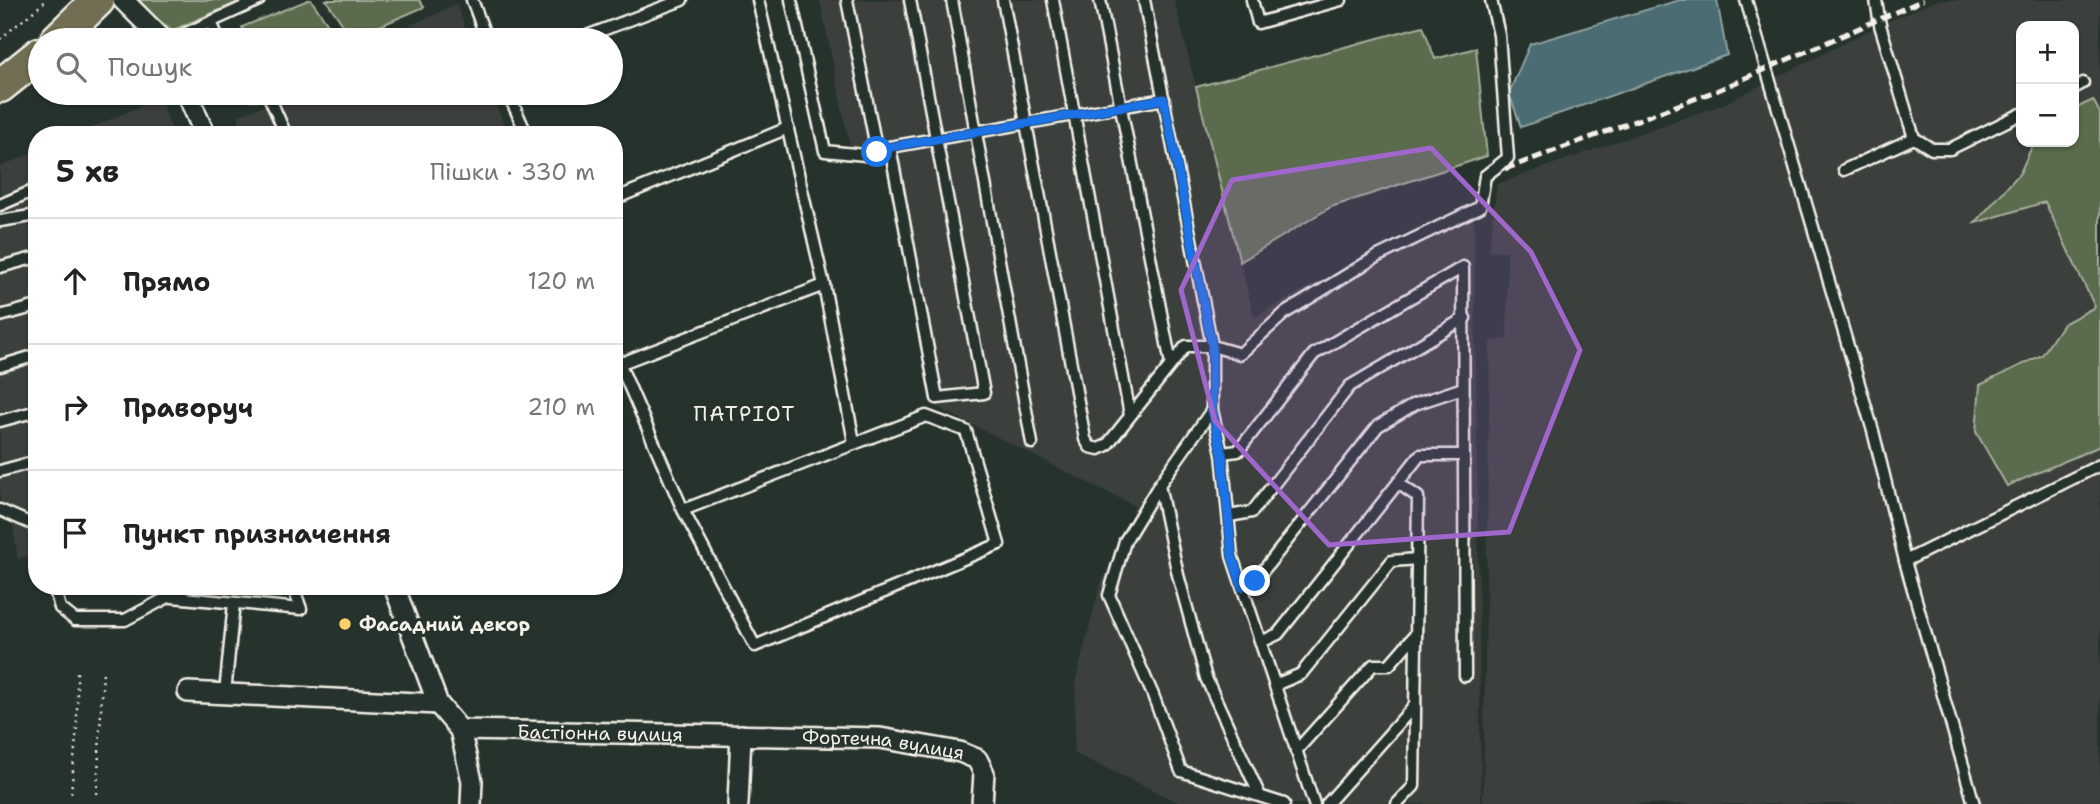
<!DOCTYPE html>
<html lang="uk">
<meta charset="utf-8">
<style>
body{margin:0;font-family:"Shantell Sans",sans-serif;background:#f6f6f6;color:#222}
.controls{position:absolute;right:21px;top:21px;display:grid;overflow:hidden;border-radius:14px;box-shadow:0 2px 5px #0004}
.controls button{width:63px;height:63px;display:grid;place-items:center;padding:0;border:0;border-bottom:2px solid #e0e0e0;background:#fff;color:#222;font:35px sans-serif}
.stop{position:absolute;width:21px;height:21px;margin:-16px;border:5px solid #1a73e8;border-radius:50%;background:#fff}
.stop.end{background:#1a73e8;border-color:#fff;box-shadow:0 2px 7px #0008}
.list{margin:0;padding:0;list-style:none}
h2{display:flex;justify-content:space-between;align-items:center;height:91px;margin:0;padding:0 28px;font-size:30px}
h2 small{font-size:23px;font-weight:400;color:#767676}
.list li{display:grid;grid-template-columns:46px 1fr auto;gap:21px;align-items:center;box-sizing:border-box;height:126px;padding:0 28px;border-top:2px solid #e0e0e0}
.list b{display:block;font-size:26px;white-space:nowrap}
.list em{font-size:23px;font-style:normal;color:#767676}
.icon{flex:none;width:38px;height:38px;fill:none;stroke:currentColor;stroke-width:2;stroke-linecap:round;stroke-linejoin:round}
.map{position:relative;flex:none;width:2100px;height:804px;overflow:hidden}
.search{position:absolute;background:#fff;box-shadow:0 2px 5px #0004;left:28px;top:28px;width:595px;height:77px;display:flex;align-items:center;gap:18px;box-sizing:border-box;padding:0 24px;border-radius:38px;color:#767676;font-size:26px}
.panel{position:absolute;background:#fff;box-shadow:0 2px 5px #0004;left:28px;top:126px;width:595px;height:469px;border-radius:28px}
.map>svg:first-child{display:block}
.built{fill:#3b403e;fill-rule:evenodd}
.green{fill:#5a6c4e;stroke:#a7ae9b;stroke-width:2}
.water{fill:#4b6c72;stroke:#8fa1a1;stroke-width:2}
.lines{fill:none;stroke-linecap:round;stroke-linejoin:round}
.lane-casing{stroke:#f4f1e8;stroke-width:15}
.street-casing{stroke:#f4f1e8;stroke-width:24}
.primary-casing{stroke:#f4f1e8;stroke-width:37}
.path{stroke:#f4f1e8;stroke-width:2.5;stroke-dasharray:2 5;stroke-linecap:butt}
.lane{stroke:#26332d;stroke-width:10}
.street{stroke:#26332d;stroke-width:19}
.primary{stroke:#726e52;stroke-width:32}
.rail{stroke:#f4f1e8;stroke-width:5;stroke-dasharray:10 5;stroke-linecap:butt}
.route{stroke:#1a73e8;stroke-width:9}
.marked{fill:#9f67cb;fill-opacity:0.2;stroke:#9f67cb;stroke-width:5;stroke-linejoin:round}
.poi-dot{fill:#ffd166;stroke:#26332d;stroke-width:2.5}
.labels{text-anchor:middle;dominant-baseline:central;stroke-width:6;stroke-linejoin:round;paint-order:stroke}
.poi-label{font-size:19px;font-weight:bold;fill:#f4f1e8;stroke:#26332d;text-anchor:start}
.street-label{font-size:19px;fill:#f4f1e8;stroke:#26332d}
.neighbourhood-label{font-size:21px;letter-spacing:2px;fill:#f4f1e8;stroke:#26332d}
</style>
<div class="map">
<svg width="2100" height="804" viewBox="0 0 2100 804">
<rect width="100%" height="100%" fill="#26332d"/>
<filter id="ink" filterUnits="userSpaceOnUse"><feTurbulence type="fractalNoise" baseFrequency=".0143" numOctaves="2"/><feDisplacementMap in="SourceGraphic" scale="14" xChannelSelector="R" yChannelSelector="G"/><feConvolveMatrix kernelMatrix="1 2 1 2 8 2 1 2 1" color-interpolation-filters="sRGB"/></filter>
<g filter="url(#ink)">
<g class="built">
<path d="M820,0H1174L1254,317L1412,231L1474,202L1481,804H1182L1074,753L1076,679L1100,586L1135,506L929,403L891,141L850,147Z"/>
<path d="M1938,0H2100V804H1483L1490,341L1507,339V251H1489L1497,184L1724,104L1880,25ZM2021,26H2074V142H2021Z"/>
<path d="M456,4L470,40H372L428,18Z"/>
<path d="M297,93H491L508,135H236L240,115Z"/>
<path d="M159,98L174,135H75Z"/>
<path d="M37,151V553L18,559L12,520L0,519V167Z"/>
</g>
<g class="green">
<path d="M137,0H243L173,30L142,9Z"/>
<path d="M308,0H311L339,40H247L242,27Z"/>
<path d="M326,0H419L424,7L352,38Z"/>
<path d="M1423,26L1435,59L1476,48L1487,156L1331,207L1240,262L1196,87Z"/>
<path d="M2093,100L2100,113V446L2007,486L1976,432L1980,385L2042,355L2063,324L2095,307L2045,202L1975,223L2020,173L2034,142H2074V109Z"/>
</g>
<path class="water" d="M1680,0H1717L1727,55L1521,127L1509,93L1530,44Z"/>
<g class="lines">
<defs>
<g id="lane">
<path d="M472,0L487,40"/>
<path d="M758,0L824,285L854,442"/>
<path d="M791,0L825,151L865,155L890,147L1164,99"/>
<path d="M847,0L877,152"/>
<path d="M952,0L1032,443"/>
<path d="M1003,0L1085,439L1090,447L1099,449L1107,445L1186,346H1212L1240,354L1285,313L1376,257L1480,207L1485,176L1508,158L1499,35L1491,0"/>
<path d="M1053,0L1130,415"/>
<path d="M1100,0L1171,364"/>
<path d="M1144,0L1212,346V410L1222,453L1232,556L1314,804"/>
<path d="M1252,0L1258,23L1341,0"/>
<path d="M1746,0L1873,431L1905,561"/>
<path d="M1876,0L1880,25L1914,138L1932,149H1950L2021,114"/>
<path d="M211,22L219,40"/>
<path d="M171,40L259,0"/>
<path d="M576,40L682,0"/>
<path d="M2074,88L2083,83"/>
<path d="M242,93L268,94L286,135"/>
<path d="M508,93L527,135"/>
<path d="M890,147L937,398L984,393L910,0"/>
<path d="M1844,170L1914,138"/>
<path d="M614,199L788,128"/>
<path d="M0,205L37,189"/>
<path d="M0,221L37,215"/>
<path d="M0,267L37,257"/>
<path d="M0,316L37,306"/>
<path d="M614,351L683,510L755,646L999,544L966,431L926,416L683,510"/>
<path d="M619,364L824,285"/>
<path d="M0,366L37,355"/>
<path d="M1212,410L1159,485L1125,541L1109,595L1153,695L1181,771L1284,804"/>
<path d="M0,421L37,411"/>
<path d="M1222,453L1238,451L1314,354L1463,267L1465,676"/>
<path d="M0,471L37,461"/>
<path d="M1159,485L1178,575L1206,678L1260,796"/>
<path d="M0,510L32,524L37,522"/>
<path d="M1229,516L1252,512L1350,386L1465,318"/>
<path d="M54,586L60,608L75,620H125L189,586"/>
<path d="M1242,587L1255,581L1378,426L1415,404L1463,388"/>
<path d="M172,597L301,609L293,586"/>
<path d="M1261,642L1278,634L1420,455H1462"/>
<path d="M1275,685L1301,674L1392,561L1417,559"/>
<path d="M225,693L234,603"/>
<path d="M1296,751L1373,665H1389L1416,634"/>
<path d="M1327,804L1415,705"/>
<path d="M1397,804L1414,786L1418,497L1398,483"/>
<path d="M1974,804L1905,561L2100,465"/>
</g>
<g id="street">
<path d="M123,0L163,40"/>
<path d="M187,93L205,135"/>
<path d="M188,692L438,704L394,586"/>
<path d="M438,704L460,730L472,781L471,804"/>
<path id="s1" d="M460,730L880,738L960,752L977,759L984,773L982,804"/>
<path d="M738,804L741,735"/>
</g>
<g id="primary">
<path d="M57,40L98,0"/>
<path d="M0,86L40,54"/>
</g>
</defs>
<use href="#lane" class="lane-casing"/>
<use href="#street" class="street-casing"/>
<use href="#primary" class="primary-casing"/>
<g class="path">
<path d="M0,39L47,0"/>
<path d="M71,793L77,727V671"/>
<path d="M97,794L103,671"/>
</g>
<use href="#lane" class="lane"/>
<use href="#street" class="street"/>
<use href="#primary" class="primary"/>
<path class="rail" d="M1505,169L1716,91L1923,0"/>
</g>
</g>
<g class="lines" filter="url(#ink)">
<path class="route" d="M877,152L890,147L1164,99L1212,346V410L1222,453L1232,556L1242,587L1255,581"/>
</g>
<path class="marked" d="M1431,148L1531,252L1580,350L1509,532L1329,545L1215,421L1181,290L1232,180Z"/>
<circle class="poi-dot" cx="345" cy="624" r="7"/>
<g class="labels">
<g class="poi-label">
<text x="359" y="624">Фасадний декор</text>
</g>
<g class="street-label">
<text stroke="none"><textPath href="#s1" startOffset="140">Бастіонна вулиця</textPath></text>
<text stroke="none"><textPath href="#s1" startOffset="424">Фортечна вулиця</textPath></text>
</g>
<g class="neighbourhood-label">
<text x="745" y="414">ПАТРІОТ</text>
</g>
</g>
</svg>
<div class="controls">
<button>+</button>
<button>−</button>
</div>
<div class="stop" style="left:877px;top:152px"></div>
<div class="stop end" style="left:1255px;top:581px"></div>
<div class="search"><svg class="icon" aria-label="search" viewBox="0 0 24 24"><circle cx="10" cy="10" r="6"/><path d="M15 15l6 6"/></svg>Пошук</div>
<section class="panel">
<h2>5 хв<small>Пішки · 330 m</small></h2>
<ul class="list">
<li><svg class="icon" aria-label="ahead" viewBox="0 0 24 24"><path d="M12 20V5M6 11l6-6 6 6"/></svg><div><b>Прямо</b></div><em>120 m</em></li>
<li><svg class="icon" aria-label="right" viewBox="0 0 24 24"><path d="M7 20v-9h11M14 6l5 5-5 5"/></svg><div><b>Праворуч</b></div><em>210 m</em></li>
<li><svg class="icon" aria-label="arrive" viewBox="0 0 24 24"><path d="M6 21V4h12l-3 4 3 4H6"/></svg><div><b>Пункт призначення</b></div></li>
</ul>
</section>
</div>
